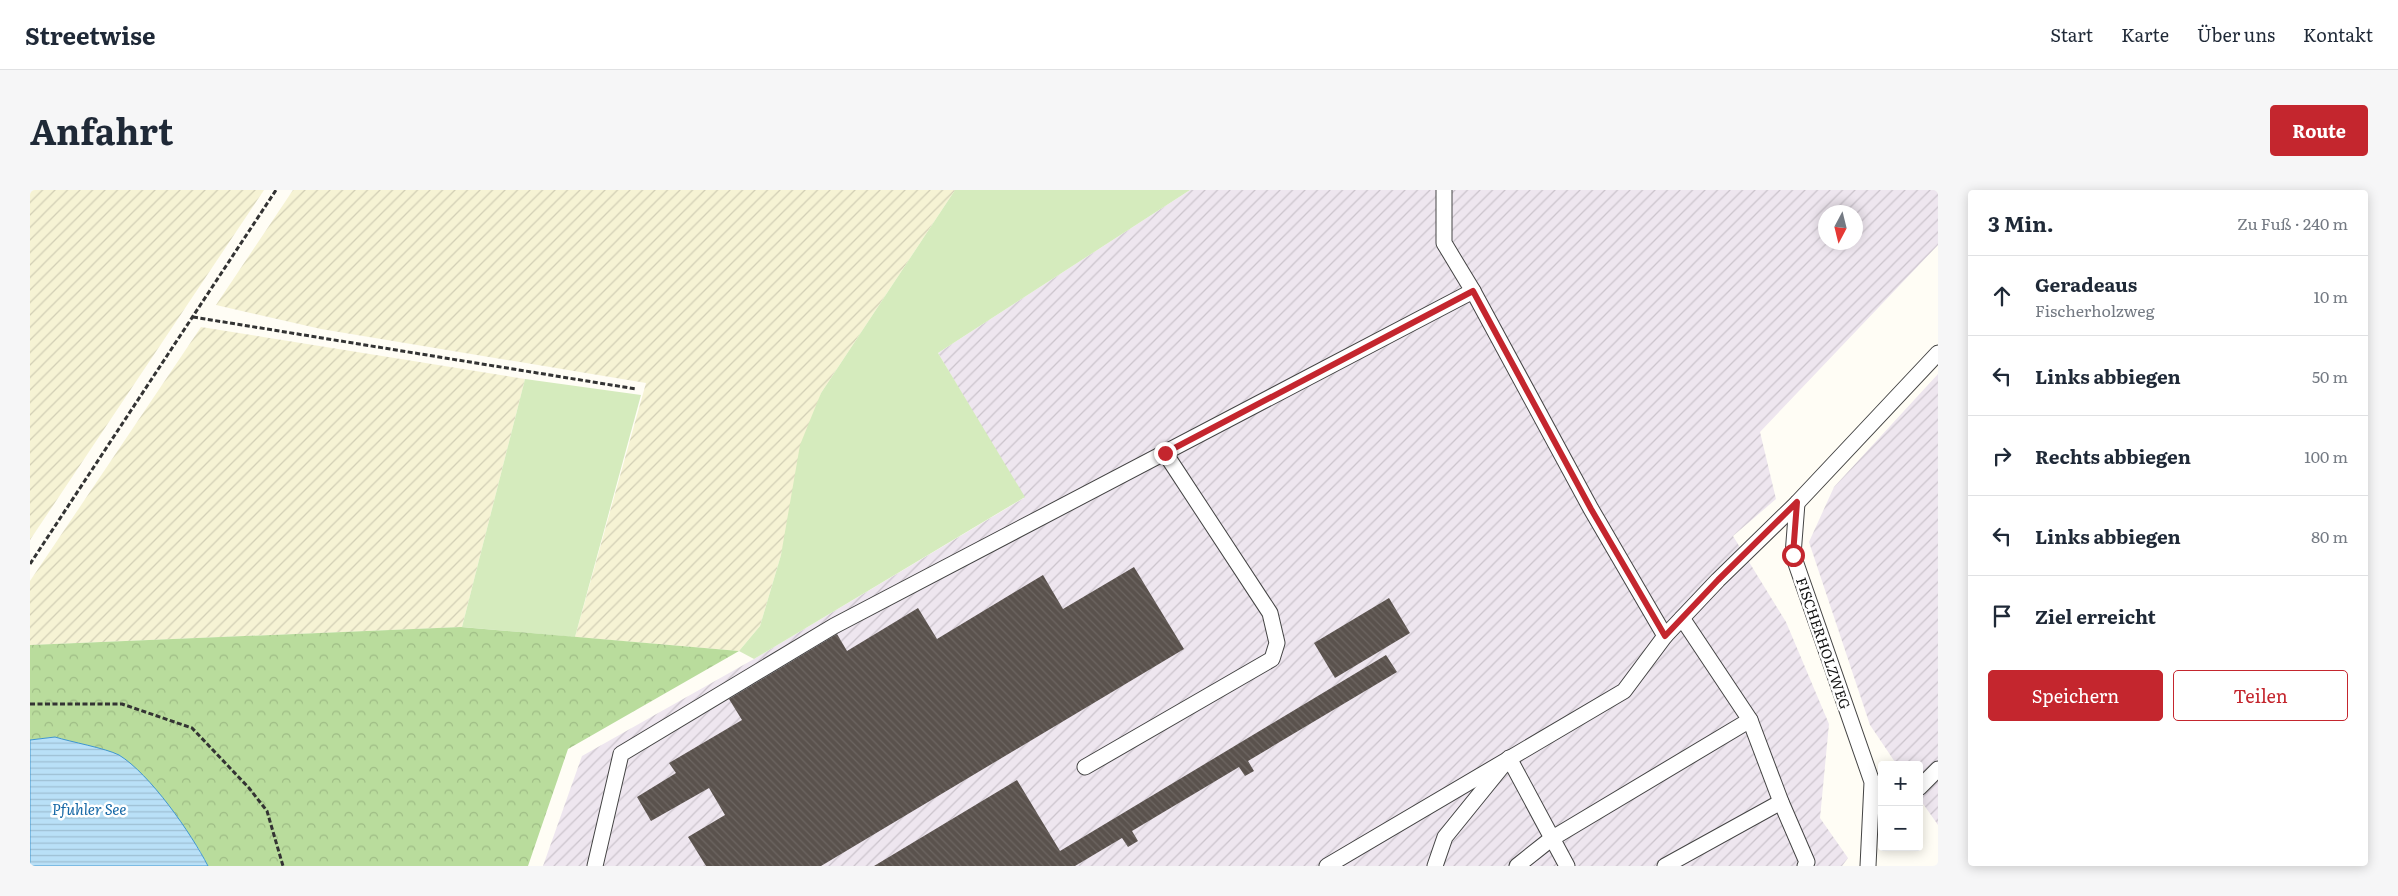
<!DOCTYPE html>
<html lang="de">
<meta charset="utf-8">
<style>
body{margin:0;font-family:Literata,serif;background:#f6f6f7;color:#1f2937}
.controls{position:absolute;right:15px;bottom:15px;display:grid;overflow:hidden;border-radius:5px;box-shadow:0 2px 12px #0003}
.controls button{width:45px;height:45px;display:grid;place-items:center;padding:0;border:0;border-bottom:1px solid #e0e1e3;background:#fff;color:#1f2937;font:25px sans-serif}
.compass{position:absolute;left:1788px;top:15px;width:45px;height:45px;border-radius:50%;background:#fff;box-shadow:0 2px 12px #0003;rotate:187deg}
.stop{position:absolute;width:15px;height:15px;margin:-11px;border:4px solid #c4262e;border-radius:50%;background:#fff}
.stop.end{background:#c4262e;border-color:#fff;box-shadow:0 1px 5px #0008}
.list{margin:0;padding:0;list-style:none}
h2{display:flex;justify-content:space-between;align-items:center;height:65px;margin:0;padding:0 20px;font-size:21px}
h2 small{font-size:16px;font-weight:400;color:#747a83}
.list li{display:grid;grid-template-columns:32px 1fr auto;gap:15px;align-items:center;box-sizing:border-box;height:80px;padding:0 20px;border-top:1px solid #e0e1e3}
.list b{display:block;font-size:19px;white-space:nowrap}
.list p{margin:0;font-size:16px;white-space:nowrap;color:#747a83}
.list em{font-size:16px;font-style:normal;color:#747a83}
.actions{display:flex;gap:10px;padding:15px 20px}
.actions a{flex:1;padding:11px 0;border:1px solid #c4262e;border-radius:5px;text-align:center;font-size:18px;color:#c4262e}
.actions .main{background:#c4262e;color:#fff}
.icon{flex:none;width:28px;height:28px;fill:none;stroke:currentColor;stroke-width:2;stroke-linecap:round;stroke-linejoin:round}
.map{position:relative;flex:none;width:1908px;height:676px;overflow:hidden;border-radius:5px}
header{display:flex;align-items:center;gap:30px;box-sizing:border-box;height:70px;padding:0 25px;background:#fff;border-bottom:1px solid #e0e1e3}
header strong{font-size:24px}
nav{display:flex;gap:28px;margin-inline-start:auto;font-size:18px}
.intro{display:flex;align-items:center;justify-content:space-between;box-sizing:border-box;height:120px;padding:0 30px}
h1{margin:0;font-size:35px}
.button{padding:12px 22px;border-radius:5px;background:#c4262e;color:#fff;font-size:18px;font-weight:700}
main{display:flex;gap:30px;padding:0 30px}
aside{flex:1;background:#fff;border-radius:5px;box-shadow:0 2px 12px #0003}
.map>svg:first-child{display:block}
.industrial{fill:url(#industrial-furrows);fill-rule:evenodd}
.farmland{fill:url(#farmland-furrows)}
.grass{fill:#d5ebbd}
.forest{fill:url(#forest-crowns)}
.water{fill:url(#water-rules);stroke:#3f96cf}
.building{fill:url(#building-back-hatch)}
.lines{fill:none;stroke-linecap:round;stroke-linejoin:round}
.service-casing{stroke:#444;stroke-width:17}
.path{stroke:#333;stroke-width:3;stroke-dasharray:5 2.5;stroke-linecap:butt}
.service{stroke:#fff;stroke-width:15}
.route{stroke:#c4262e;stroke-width:6}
.labels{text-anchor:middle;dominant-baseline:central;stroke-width:5;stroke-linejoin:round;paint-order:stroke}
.street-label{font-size:14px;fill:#111;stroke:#fff}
.water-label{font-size:15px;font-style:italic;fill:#1768a6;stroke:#fff}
</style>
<header>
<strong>Streetwise</strong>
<nav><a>Start</a><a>Karte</a><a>Über uns</a><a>Kontakt</a></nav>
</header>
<div class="intro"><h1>Anfahrt</h1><a class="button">Route</a></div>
<main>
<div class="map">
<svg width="1908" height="676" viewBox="0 0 1908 676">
<defs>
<pattern id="industrial-furrows" width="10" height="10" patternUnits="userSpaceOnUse" patternTransform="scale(1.25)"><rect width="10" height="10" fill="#eee6ef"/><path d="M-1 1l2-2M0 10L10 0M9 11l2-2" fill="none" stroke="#cbc4cc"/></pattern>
<pattern id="farmland-furrows" width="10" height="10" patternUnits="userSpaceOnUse" patternTransform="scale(1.25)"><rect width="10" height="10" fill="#f6f3d4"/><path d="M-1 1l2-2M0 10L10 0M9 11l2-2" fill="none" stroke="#d2cfb5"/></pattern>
<pattern id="forest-crowns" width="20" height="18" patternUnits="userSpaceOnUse" patternTransform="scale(1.25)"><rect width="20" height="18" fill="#b9dc9c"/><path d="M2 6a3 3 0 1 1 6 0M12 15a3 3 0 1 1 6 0" fill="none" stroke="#9ebc85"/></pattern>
<pattern id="water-rules" width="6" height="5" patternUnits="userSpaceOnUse" patternTransform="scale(1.25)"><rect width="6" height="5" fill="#b9e0f7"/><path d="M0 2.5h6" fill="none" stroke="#9ebfd3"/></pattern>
<pattern id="building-back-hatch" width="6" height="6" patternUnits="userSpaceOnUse" patternTransform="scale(1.25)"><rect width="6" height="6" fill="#5a524d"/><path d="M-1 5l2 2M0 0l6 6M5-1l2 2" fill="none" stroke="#6d6662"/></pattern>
</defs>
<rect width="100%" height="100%" fill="#fffdf5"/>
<g class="industrial">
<path d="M1160,0H1908V55L1730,242L1746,309L1703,346L1756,432L1799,534L1790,628L1818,668L1812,676H513L552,566L724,469L994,308L908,163ZM1796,22H1826V52H1796Z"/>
<path d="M1908,184V635L1889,608V575H1867L1840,535L1779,352L1804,297Z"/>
</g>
<g class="farmland">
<path d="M0,0H234L0,350Z"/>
<path d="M263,0H925L791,203L751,365L730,436L709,461L545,447L616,193L291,139L186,115Z"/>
<path d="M171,137L495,189L432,437L0,455V391Z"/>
</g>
<g class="grass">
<path d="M925,0H1160L908,163L995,307L724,469L709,461L730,436L751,365L770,255L791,203Z"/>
<path d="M495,189L611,205L545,447L432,437Z"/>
</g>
<path class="forest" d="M431,437L709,461L538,559L498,676H178L169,659L121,595L88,565L25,547L0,550V455Z"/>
<path class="water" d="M25,547C41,552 75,558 89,565C120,584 161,643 178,676H0V550Z"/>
<g class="building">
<path d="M1104,377L1154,459L791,676H676L658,647L695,625L679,598L621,631L607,607L646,583L639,573L712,530L699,509L807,444L817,461L888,418L907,449L1013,385L1033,419Z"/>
<path d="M1359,408L1380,443L1305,488L1284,453Z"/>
<path d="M1356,465L1367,482L1218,571L1224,581L1215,586L1209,577L1102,641L1108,651L1098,657L1092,648L1045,676H844L987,590L1030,661Z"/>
</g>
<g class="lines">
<defs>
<g id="service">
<path d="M1414,0V53L1443,101"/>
<path d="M1767,313L1763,365L1842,592L1838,676"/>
<path d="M1652,428L1720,530L1751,612L1777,672L1775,676"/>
<path d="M1055,577L1242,469L1247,453L1240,423L1135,263"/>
<path d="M1889,598L1908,579"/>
<path d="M565,676L591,564L804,436L1443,101L1561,319L1635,446"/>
<path d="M1297,676L1594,501L1635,446L1688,390L1767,313L1908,163"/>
<path d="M1405,676L1415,647L1479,568L1537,676"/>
<path d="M1487,676L1521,649L1720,530"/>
<path d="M1635,676L1751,612"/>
</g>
</defs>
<use href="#service" class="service-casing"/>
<g class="path">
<path d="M163,127L606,199"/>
<path d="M0,374L246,0"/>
<path d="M0,514H92L162,538L219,598L237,621L253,676"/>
</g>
<use href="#service" class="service"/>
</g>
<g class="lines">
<path class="route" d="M1135,263L1443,101L1561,319L1635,446L1688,390L1767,312L1763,365"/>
</g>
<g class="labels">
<g class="street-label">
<text transform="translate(1794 453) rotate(71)">FISCHERHOLZWEG</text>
</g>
<g class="water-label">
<text x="59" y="618">Pfuhler See</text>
</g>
</g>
</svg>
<div class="controls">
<button>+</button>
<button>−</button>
</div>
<svg class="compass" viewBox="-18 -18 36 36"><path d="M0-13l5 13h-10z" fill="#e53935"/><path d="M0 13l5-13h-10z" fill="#747a83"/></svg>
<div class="stop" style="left:1763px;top:365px"></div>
<div class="stop end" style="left:1135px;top:263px"></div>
</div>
<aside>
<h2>3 Min.<small>Zu Fuß · 240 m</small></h2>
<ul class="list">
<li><svg class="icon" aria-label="ahead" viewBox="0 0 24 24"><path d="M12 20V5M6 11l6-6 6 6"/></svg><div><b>Geradeaus</b><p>Fischerholzweg</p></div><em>10 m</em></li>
<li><svg class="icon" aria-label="left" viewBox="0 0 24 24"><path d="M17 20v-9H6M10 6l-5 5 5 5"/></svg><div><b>Links abbiegen</b></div><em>50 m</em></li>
<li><svg class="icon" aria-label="right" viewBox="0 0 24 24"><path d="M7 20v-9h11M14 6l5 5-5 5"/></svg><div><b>Rechts abbiegen</b></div><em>100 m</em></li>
<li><svg class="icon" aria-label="left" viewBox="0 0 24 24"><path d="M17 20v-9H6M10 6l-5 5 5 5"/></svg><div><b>Links abbiegen</b></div><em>80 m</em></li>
<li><svg class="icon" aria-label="arrive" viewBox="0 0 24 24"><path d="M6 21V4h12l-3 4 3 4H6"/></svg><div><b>Ziel erreicht</b></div></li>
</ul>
<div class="actions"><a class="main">Speichern</a><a>Teilen</a></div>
</aside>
</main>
